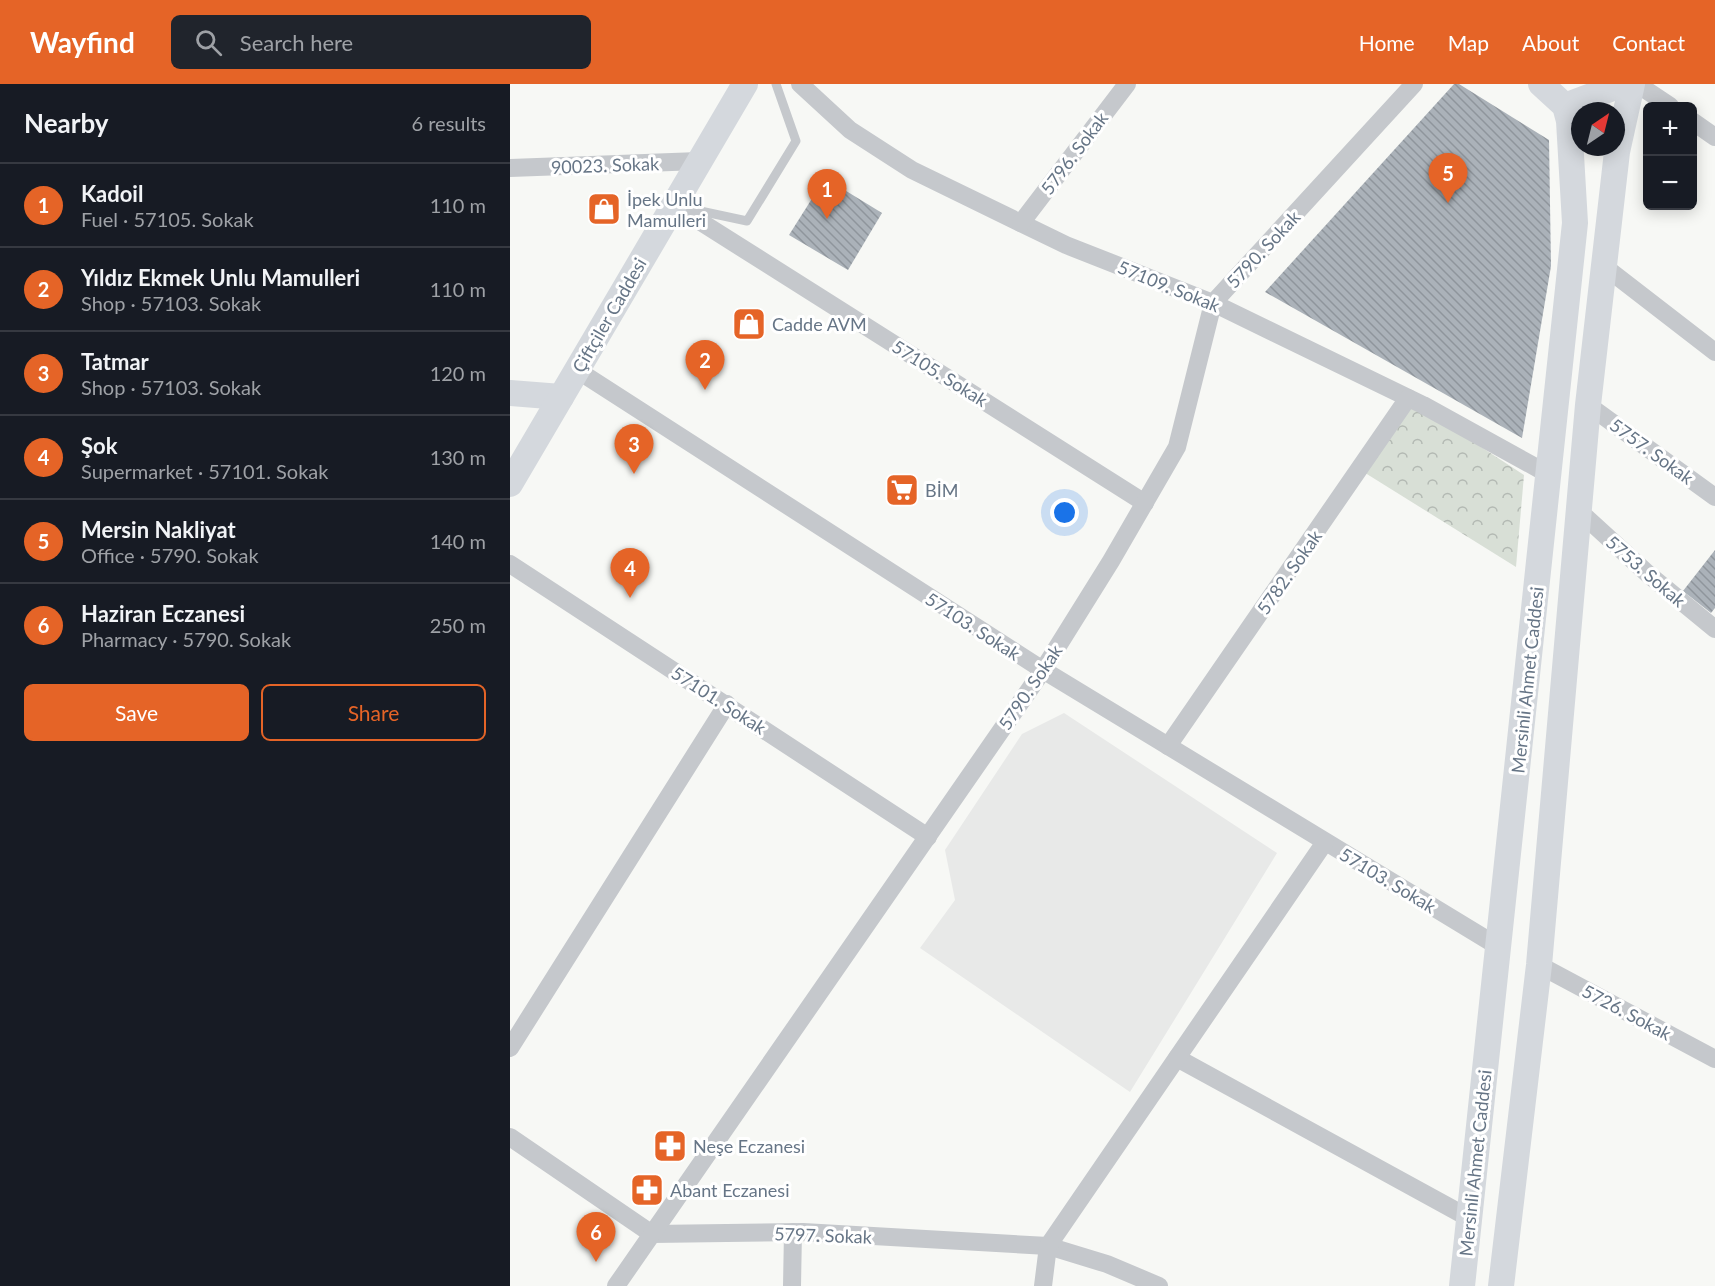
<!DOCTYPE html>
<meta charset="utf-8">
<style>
body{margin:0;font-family:Lato,sans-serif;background:#20242c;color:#f1f3f6}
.controls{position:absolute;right:18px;top:18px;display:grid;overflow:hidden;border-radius:9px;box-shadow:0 3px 15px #0003}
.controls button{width:54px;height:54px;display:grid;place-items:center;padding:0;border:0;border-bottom:2px solid #363941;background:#171b24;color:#f1f3f6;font:30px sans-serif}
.compass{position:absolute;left:1061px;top:18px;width:54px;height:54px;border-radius:50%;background:#171b24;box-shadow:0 3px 15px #0003;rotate:35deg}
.you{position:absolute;left:555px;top:429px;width:21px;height:21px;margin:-15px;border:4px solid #fff;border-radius:50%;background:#1a73e8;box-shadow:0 0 0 9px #1a73e833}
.badge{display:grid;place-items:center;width:39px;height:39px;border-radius:50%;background:#e56427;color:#fff;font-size:20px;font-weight:700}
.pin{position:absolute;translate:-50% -50px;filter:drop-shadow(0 2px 3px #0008)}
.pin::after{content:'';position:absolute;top:32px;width:21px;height:18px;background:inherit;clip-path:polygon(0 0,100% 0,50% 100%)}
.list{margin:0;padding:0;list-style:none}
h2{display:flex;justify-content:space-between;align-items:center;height:78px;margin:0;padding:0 24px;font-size:26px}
h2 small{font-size:20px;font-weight:400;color:#9ea1a6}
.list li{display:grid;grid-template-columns:39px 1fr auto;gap:18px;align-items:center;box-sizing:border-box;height:84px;padding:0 24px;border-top:2px solid #363941}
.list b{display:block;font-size:22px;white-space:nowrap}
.list p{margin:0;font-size:20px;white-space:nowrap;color:#9ea1a6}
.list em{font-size:20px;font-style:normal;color:#9ea1a6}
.actions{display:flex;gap:12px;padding:18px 24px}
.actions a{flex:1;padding:14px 0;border:2px solid #e56427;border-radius:9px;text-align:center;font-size:21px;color:#e56427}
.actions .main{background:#e56427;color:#fff}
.icon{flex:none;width:33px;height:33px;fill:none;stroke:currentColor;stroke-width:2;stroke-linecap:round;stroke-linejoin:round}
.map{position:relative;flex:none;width:1205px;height:1202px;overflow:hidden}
header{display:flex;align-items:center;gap:36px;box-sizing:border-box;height:84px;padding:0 30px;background:#e56427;color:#fff}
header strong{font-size:28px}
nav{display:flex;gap:33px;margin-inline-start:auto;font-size:21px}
.search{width:420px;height:54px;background:#20242c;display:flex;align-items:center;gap:15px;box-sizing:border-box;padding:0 21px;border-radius:9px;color:#9ea1a6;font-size:22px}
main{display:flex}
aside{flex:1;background:#171b24}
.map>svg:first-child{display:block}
.built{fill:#e8e9e8}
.forest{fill:url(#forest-crowns)}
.building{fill:url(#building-back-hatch)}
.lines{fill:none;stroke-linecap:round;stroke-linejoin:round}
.lane{stroke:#c5c8cc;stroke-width:9}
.street{stroke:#c5c8cc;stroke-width:18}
.secondary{stroke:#d4d8dd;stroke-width:26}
.labels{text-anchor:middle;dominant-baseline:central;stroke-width:6;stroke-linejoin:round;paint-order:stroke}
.street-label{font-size:18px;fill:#667586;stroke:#fff}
.poi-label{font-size:18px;fill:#667586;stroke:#fff;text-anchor:start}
</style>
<header>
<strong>Wayfind</strong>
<div class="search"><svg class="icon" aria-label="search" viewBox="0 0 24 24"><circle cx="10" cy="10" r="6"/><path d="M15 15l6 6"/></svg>Search here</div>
<nav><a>Home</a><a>Map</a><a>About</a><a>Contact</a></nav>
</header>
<main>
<aside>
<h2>Nearby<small>6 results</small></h2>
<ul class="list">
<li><span class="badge">1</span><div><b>Kadoil</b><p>Fuel · 57105. Sokak</p></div><em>110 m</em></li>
<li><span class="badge">2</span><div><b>Yıldız Ekmek Unlu Mamulleri</b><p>Shop · 57103. Sokak</p></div><em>110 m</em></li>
<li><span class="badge">3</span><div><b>Tatmar</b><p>Shop · 57103. Sokak</p></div><em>120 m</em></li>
<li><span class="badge">4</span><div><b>Şok</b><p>Supermarket · 57101. Sokak</p></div><em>130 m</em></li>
<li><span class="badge">5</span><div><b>Mersin Nakliyat</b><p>Office · 5790. Sokak</p></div><em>140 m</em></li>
<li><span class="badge">6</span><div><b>Haziran Eczanesi</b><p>Pharmacy · 5790. Sokak</p></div><em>250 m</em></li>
</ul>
<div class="actions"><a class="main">Save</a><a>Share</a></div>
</aside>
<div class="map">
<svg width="1205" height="1202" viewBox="0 0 1205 1202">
<defs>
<pattern id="forest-crowns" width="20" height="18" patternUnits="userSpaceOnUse" patternTransform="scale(1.5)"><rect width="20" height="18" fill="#d8dfd6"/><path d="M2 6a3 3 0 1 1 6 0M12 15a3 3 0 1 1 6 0" fill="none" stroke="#b3b9b3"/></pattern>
<pattern id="building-back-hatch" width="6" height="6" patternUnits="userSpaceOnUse" patternTransform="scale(1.5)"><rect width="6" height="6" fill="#abb2b9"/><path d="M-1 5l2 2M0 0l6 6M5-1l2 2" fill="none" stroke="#8f959c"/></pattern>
</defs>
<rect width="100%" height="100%" fill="#f7f8f5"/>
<path class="built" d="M554,629L767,769L620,1008L410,864L445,816L435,766L512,650Z"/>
<path class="forest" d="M899,316L1014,391L1006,483L852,387Z"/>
<g class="building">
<path d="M944,0H949L1039,56L1041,182L1012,354L755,208Z"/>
<path d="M315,94L372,129L338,186L279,151Z"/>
<path d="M1205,466V524L1201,529L1173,507Z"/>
</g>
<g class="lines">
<path class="lane" d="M181,125L237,137L286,57L266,0"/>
<g class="street">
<path d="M290,0L340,46L402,86L556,161L703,219L913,321L1038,390"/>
<path d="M1127,0L1160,22"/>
<path d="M1182,37L1205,53"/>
<path d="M0,84L189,77"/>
<path d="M164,121L635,419"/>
<path d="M511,139L617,0"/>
<path d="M1095,183L1205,268"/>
<path d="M67,286L533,586L989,863"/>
<path d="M1078,321L1205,413"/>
<path d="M1069,427L1138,490L1205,545"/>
<path d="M0,480L418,753"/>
<path d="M658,662L898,314"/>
<path d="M1029,881L1205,975"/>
<path d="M0,964L217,620"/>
<path d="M667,974L959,1134"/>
<path d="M0,1053L142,1150L293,1148L538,1162L597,1180L649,1202"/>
<path d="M106,1202L533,586L601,477L667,363L703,219L904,0"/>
<path d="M282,1202L283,1148"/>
<path d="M533,1202L538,1162L815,758"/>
</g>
<g class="secondary">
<path d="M1055,22L1113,0"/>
<path d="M0,309L51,313"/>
<path d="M0,400L235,0"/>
<path d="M952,1202L1065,139L1059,37L1055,22L1031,0"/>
<path d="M991,1202L1029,881L1078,321L1107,68L1122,0"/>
</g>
</g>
<defs>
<symbol id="shop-square" viewBox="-11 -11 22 22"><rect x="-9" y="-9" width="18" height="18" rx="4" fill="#e56427" stroke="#fff"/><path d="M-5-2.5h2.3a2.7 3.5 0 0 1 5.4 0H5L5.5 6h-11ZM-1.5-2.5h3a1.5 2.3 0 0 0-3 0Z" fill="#fff"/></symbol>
<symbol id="supermarket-square" viewBox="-11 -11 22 22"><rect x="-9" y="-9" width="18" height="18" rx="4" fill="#e56427" stroke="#fff"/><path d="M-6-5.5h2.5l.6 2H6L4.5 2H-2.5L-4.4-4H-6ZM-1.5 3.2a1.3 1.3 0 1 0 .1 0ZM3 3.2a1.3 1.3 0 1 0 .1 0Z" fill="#fff"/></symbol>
<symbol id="pharmacy-square" viewBox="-11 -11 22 22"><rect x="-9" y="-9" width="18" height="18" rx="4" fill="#e56427" stroke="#fff"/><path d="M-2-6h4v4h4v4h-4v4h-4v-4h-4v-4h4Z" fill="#fff"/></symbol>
</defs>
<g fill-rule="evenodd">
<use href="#shop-square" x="75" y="106" width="38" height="38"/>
<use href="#shop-square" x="220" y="221" width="38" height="38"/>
<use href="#supermarket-square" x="373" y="387" width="38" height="38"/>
<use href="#pharmacy-square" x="141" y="1043" width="38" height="38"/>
<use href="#pharmacy-square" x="118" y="1087" width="38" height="38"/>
</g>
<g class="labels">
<g class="street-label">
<text transform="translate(564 69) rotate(-53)">5796. Sokak</text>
<text transform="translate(95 81) rotate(-2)">90023. Sokak</text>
<text transform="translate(753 165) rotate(-47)">5790. Sokak</text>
<text transform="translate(659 202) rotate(22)">57109. Sokak</text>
<text transform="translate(99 231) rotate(-60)">Çiftçiler Caddesi</text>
<text transform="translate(430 289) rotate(32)">57105. Sokak</text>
<text transform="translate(1142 367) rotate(36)">5757. Sokak</text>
<text transform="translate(1136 487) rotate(41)">5753. Sokak</text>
<text transform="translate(779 488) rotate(-55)">5782. Sokak</text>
<text transform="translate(463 542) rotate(33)">57103. Sokak</text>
<text transform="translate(1017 596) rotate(-84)">Mersinli Ahmet Caddesi</text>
<text transform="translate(520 603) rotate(-56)">5790. Sokak</text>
<text transform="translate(209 616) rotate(33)">57101. Sokak</text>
<text transform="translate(878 796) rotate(31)">57103. Sokak</text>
<text transform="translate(1117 928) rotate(28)">5726. Sokak</text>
<text transform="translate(965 1079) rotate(-84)">Mersinli Ahmet Caddesi</text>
<text transform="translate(313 1151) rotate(2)">5797. Sokak</text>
</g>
<g class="poi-label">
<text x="117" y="115">İpek Unlu<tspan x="117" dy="21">Mamulleri</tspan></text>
<text x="262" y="240">Cadde AVM</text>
<text x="415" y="406">BİM</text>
<text x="183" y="1062">Neşe Eczanesi</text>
<text x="160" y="1106">Abant Eczanesi</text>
</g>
</g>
</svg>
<div class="controls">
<button>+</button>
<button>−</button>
</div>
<svg class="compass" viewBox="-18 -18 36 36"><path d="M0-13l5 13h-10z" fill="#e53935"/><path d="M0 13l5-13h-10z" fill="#9ea1a6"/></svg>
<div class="you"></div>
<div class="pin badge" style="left:317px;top:135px">1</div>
<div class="pin badge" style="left:195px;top:306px">2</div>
<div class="pin badge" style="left:124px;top:390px">3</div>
<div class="pin badge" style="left:120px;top:514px">4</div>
<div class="pin badge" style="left:938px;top:119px">5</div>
<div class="pin badge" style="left:86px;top:1178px">6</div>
</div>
</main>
